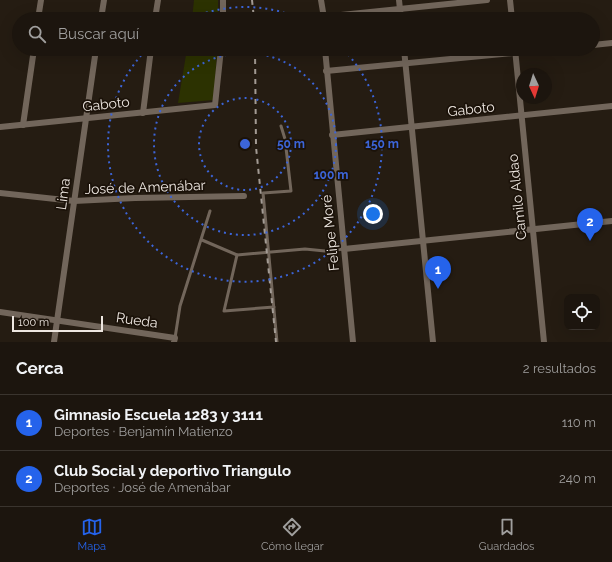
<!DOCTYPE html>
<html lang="es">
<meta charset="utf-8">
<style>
body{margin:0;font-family:Raleway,sans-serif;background:#251e17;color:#f1f3f6}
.controls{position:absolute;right:12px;bottom:12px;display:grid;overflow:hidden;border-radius:8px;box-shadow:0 4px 16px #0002}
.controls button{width:36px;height:36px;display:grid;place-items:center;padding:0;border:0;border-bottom:1px solid #3a342e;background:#1c150e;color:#f1f3f6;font:20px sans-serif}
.compass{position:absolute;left:516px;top:68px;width:36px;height:36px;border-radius:50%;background:#1c150e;box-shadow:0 4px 16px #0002;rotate:176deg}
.scale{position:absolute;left:12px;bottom:10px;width:91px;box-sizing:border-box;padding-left:4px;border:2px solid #eee7e1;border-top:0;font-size:11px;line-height:14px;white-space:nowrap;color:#eee7e1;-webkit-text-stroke:3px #1b1209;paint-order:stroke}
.you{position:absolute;left:373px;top:214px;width:14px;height:14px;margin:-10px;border:3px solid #fff;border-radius:50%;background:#1a73e8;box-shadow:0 0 0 6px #1a73e833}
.badge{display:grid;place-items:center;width:26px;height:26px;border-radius:50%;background:#2563eb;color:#fff;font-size:13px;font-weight:700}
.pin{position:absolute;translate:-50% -33px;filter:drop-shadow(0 1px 2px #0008)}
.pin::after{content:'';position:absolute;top:21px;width:14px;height:12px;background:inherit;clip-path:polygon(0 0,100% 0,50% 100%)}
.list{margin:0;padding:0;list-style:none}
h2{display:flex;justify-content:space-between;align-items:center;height:52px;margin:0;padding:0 16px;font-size:17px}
h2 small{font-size:13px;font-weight:400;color:#a09f9e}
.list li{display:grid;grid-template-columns:26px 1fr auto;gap:12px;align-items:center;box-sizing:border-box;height:56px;padding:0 16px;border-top:1px solid #3a342e}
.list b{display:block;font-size:15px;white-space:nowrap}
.list p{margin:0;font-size:13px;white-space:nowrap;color:#a09f9e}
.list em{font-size:13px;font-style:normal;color:#a09f9e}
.icon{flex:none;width:22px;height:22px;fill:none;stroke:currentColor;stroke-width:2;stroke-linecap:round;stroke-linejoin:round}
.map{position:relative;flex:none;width:612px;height:342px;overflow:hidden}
.search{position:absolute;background:#1c150e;box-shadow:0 4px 16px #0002;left:12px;right:12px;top:12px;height:44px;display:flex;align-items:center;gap:10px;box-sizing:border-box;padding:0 14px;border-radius:22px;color:#a09f9e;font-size:15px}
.sheet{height:164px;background:#1c150e}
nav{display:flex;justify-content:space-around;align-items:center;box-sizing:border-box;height:56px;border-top:1px solid #3a342e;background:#1c150e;font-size:11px;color:#a09f9e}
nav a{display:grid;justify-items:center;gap:2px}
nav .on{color:#2563eb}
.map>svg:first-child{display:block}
.green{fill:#2c3201}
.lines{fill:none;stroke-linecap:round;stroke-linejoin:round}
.lane{stroke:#72665b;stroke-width:3}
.street{stroke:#72665b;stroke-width:6}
.rail{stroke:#a39b94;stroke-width:2;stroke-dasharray:5 5;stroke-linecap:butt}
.ring{fill:none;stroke:#3c65d9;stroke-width:2;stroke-dasharray:2 4}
.labels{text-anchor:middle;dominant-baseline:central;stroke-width:3.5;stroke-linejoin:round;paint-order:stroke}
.street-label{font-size:14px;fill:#eee7e1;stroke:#1b1209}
.centre{fill:#3c65d9;stroke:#1b1209;stroke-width:2}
.ring-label{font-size:12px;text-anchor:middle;font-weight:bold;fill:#3c65d9;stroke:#1b1209;stroke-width:3.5;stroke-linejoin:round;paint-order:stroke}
</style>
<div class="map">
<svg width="612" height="342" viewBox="0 0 612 342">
<rect width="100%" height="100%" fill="#251c12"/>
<g class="green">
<path d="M194,0H218V19H192Z"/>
<path d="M187,49H217L214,100L178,103Z"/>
</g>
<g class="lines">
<g class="lane">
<path d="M202,240L237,255L305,249L325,251L344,249"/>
<path d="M237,255L224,311L274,307"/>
<path d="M175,338L180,306L210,211"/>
<path d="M277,342L263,193L291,191L285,139L281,126"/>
</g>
<g class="street">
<path d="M321,0L324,18"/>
<path d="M399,0L401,19"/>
<path d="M510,0L512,19"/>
<path d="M38,19L41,0"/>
<path d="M101,19L104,0"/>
<path d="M155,19L158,0"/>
<path d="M223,19V0"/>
<path d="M302,19L487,0"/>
<path d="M593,45L612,43"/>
<path d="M325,49L353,342"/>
<path d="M404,49L433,342"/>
<path d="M515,49L544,342"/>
<path d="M326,71L554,49"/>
<path d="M143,113L151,49"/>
<path d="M23,125L34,49"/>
<path d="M0,127L215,105L221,49"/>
<path d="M332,135L612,106"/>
<path d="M0,193L74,201L135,198L244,196"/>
<path d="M344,249L612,221"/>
<path d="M0,312L175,338L174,342"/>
<path d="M54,342L96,49"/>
</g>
<g class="rail">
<path d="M252,0L254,19"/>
<path d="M255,49L256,147L276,342"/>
</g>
</g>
<g class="ring">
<circle cx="245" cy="144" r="46"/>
<circle cx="245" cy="144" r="91"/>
<path d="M189 19A137 137 0 0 1 301 19M344 50A137 137 0 1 1 146 50"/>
</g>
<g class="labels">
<g class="street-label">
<text transform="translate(106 104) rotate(-6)">Gaboto</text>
<text transform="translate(471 109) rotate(-6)">Gaboto</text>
<text transform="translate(145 187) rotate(-2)">José de Amenábar</text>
<text transform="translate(63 194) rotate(-82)">Lima</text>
<text transform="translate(517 197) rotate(-96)">Camilo Aldao</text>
<text transform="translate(330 233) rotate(-96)">Felipe Moré</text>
<text transform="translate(137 320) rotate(8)">Rueda</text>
</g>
</g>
<circle cx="245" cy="144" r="6" class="centre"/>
<g class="ring-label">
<text x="291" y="148">50 m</text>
<text x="382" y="148">150 m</text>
<text x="331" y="179">100 m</text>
</g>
</svg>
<div class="controls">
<button><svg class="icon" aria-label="locate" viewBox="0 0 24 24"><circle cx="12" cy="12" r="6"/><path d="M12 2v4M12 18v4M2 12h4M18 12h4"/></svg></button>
</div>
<svg class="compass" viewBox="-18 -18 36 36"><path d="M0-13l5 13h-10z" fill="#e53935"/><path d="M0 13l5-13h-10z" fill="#a09f9e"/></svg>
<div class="scale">100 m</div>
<div class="you"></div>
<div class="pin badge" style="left:438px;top:289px">1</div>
<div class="pin badge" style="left:590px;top:241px">2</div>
<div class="search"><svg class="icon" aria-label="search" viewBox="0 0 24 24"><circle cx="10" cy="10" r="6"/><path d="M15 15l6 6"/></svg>Buscar aquí</div>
</div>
<section class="sheet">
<h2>Cerca<small>2 resultados</small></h2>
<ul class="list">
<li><span class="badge">1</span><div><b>Gimnasio Escuela 1283 y 3111</b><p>Deportes · Benjamín Matienzo</p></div><em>110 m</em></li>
<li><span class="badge">2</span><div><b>Club Social y deportivo Triangulo</b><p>Deportes · José de Amenábar</p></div><em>240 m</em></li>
</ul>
</section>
<nav>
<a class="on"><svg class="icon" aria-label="map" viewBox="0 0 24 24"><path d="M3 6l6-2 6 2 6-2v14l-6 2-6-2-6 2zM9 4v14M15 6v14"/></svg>Mapa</a>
<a><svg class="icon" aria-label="directions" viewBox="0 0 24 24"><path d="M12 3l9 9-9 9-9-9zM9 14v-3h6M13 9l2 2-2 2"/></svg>Cómo llegar</a>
<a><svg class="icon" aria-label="saved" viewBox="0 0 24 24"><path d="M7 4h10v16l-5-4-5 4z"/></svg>Guardados</a>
</nav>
